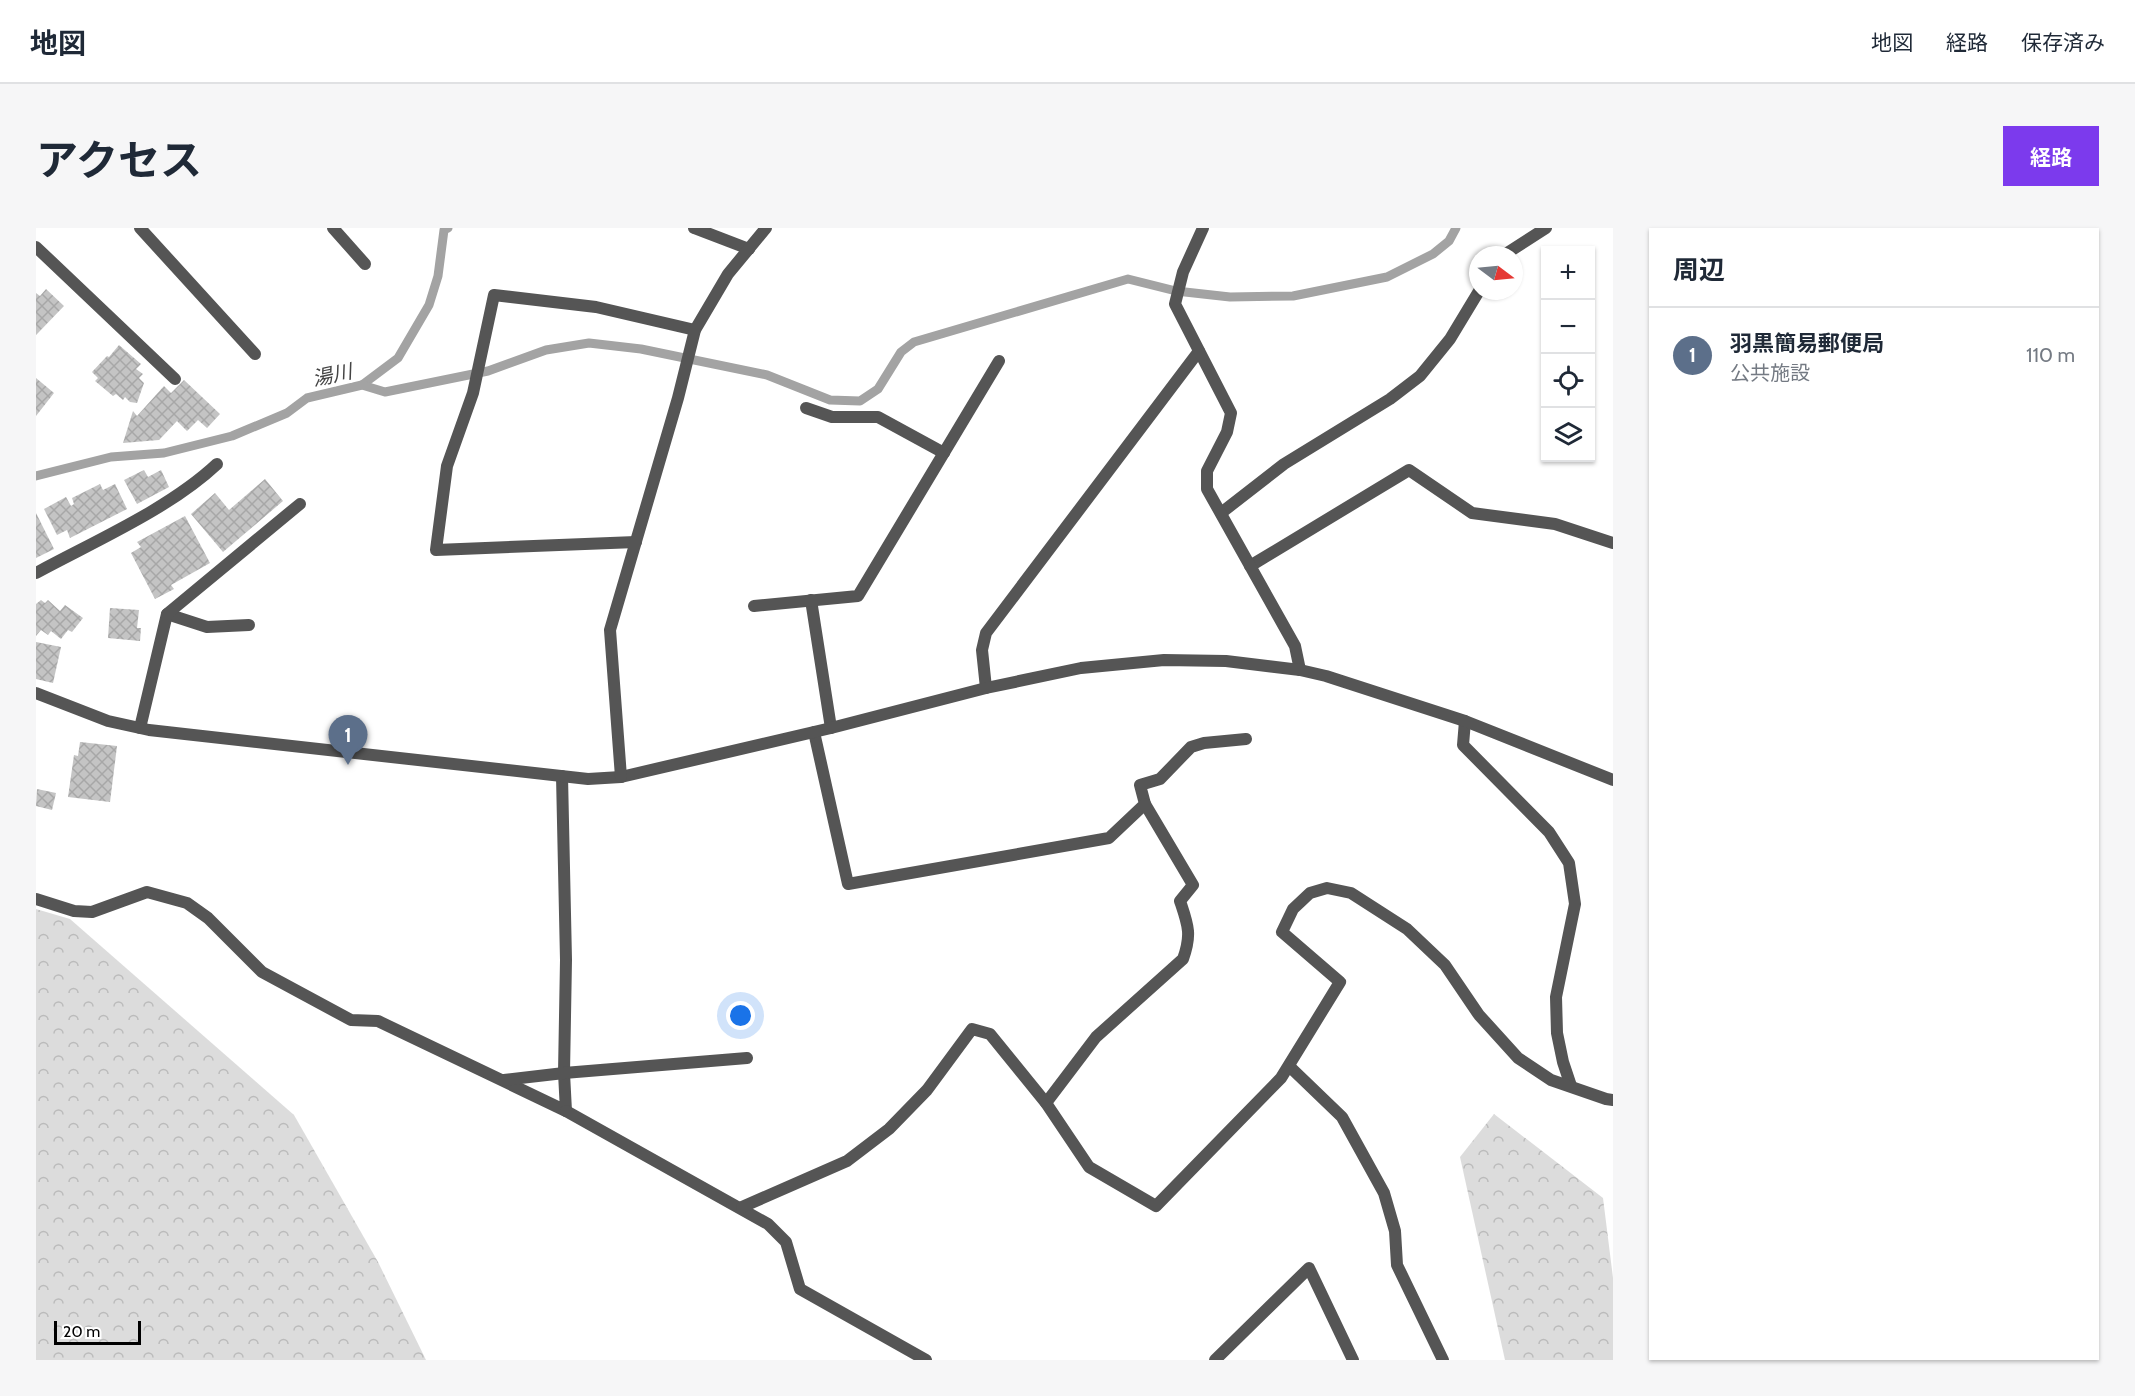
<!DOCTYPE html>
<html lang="ja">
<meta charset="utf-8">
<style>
body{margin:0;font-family:Cabin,"Noto Sans JP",sans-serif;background:#f6f6f7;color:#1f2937}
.controls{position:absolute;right:18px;top:18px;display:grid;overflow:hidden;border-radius:0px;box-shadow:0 2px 4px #0004}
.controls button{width:54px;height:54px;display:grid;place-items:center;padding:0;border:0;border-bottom:2px solid #e0e1e3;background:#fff;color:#1f2937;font:30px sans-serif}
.compass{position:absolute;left:1433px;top:18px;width:54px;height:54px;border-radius:50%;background:#fff;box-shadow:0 2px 4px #0004;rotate:106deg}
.scale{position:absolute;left:18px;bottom:15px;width:87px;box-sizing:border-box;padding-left:6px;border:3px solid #000;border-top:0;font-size:16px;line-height:21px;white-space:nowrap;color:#000;-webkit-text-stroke:4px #fff;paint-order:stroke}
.you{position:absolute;left:705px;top:788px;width:21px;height:21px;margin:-15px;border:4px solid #fff;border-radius:50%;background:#1a73e8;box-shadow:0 0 0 9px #1a73e833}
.badge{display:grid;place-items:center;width:39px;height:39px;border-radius:50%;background:#7c3aed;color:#fff;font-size:20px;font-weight:700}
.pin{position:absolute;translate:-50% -50px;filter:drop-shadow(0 2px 3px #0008)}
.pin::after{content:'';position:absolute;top:32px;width:21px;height:18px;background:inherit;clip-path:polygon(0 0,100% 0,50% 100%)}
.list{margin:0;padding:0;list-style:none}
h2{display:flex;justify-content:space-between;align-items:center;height:78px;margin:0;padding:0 24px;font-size:26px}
h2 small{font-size:20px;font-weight:400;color:#747a83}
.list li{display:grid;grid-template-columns:39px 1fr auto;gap:18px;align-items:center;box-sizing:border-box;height:96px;padding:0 24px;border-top:2px solid #e0e1e3}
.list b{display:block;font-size:22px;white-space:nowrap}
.list p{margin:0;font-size:20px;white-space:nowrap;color:#747a83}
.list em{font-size:20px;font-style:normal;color:#747a83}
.icon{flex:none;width:33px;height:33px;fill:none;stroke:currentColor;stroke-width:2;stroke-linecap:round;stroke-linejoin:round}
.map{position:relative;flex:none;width:1577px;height:1132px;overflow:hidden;border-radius:0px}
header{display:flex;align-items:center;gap:36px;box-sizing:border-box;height:84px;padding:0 30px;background:#fff;border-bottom:2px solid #e0e1e3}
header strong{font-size:28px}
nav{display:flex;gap:33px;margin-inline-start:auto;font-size:21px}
.intro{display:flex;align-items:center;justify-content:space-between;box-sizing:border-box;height:144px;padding:0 36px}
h1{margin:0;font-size:42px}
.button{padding:15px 27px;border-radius:0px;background:#7c3aed;color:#fff;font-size:21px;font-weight:700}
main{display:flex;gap:36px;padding:0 36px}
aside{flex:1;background:#fff;border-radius:0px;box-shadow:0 2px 4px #0004}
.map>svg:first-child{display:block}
.forest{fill:url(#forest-crowns)}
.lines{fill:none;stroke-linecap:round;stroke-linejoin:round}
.stream{stroke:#a3a3a3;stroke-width:9}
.building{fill:url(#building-cross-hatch)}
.lane{stroke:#555;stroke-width:12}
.street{stroke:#555;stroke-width:12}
.labels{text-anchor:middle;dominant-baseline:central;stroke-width:6;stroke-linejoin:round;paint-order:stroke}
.water-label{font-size:20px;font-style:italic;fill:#444;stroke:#fff}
</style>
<header>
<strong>地図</strong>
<nav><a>地図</a><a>経路</a><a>保存済み</a></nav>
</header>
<div class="intro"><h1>アクセス</h1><a class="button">経路</a></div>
<main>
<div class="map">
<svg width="1577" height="1132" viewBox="0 0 1577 1132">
<defs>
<pattern id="forest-crowns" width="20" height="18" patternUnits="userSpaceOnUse" patternTransform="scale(1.5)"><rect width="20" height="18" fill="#dcdcdc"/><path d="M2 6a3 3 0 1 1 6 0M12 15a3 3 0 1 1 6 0" fill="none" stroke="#bbb"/></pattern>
<pattern id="building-cross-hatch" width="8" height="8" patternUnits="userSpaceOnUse" patternTransform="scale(1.5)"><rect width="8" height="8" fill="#c4c4c4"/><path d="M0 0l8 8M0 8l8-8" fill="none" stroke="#a7a7a7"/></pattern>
</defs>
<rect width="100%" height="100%" fill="#fff"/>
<g class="forest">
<path d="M0,681L34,691L258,887L342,1034L390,1132H0Z"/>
<path d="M1458,886L1567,970L1577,1050V1132H1469L1424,929Z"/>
</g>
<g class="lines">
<g class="stream">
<path d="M326,157L362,130L393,77L402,48L408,2L412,0"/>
<path d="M0,248L75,229L128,225L196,208L251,185L271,170L326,157L349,164L452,143L510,122L553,115L605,121L731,147L794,172L824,173L842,161L865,124L878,114L1092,51L1140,63L1194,69L1257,68L1351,49L1397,26L1413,13L1420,0"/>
</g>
</g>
<g class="building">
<path d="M10,61L28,78L0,107V65L4,68Z"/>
<path d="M83,117L105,136L100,141L107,146L103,150L108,155L101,175L94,174L89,169L87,172L80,166L77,168L59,153L62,150L56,144L71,128L73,129Z"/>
<path d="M0,150L18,165L0,188Z"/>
<path d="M148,152L184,186L171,200L162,192L151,203L141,193L123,212L87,215L97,183L101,188L128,158L135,165Z"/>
<path d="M108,242L112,249L125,242L133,259L101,276L88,252Z"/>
<path d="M229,251L247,273L187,324L155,286L179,265L193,282Z"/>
<path d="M64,256L67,262L79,256L91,281L34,310L31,302L21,307L8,281L30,269L35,278L38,276L36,270Z"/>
<path d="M0,285L18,321L0,330Z"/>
<path d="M149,288L174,335L135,357L138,361L119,371L95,325L105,319L101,314Z"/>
<path d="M5,372L9,375L12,372L24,383L29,377L47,390L36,404L32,402L25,411L15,403L12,407L5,402L0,408V376Z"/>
<path d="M74,380L103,382L101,400H105L104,413L72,410Z"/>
<path d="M0,414L25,419L17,455L0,451Z"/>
<path d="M44,514L81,518L74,574L32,569L38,527L42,528Z"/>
<path d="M1,561L20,565L16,582L0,578Z"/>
</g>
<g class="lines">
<g class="lane">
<path d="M104,0L219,126"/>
<path d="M0,19L139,151"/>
<path d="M1468,27L1510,0"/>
<path d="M770,180L796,189H842L908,225"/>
<path d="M1185,285L1248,236L1354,171L1384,148L1414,111L1443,63"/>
<path d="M600,314L400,322L411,238L437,165L458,67L560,79L659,102"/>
<path d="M1214,338L1373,242L1436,285L1519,296L1577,315"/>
<path d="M0,345C59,313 133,281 181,236"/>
<path d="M775,372L795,500"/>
<path d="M718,378L822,368L963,133"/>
<path d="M131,386L171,399L213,397"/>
<path d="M950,460L946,422L950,405L1163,123"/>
<path d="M1429,493L1427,517L1513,604L1533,635L1539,676L1520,769L1521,805L1527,834L1535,858"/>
<path d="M104,500L131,386L264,276"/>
<path d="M778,504L812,656L1073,610L1109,576L1104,557L1124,551L1155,519L1168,515L1210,511"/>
<path d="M0,671L38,683L56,684L111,664L151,675L172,690L226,744L315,792L342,793L530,883L528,845L530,732L526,548"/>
<path d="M1253,838L1306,889L1348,965L1359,1003L1361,1037L1407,1132"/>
<path d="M468,852L528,845L711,830"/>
<path d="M1010,875L1060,809L1147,731C1156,706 1152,697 1144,673L1157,657L1109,576"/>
<path d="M1179,1132L1273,1040L1317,1132"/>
</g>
<g class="street">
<path d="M297,0L329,36"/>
<path d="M658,0L713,21"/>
<path d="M1167,0L1147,44L1139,76L1195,185L1191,204L1171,243V261L1259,418L1264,442"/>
<path d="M0,465L72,493L113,502L552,551L585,549L795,500L950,460L1045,440L1128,432L1190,433L1264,442L1290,448L1429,493L1577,552"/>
<path d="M585,549L574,402L642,170L659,102L692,46L730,0"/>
<path d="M530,883L732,996L750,1014L764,1061L890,1132"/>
<path d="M706,979L811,933L853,901L891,862L936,801L954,806L1010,875L1053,939L1120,978L1245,850L1304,754L1246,704L1257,681L1274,665L1291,660L1315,665L1371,701L1409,737L1443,787L1482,830L1515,852L1570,871L1577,872"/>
</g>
</g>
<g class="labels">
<g class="water-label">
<text transform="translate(296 147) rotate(-12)">湯川</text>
</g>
</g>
</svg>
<div class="controls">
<button>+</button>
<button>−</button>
<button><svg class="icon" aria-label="locate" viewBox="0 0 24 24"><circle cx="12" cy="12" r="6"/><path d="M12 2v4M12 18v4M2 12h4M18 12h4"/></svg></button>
<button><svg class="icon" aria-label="layers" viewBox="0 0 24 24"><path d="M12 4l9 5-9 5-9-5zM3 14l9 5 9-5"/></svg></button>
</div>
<svg class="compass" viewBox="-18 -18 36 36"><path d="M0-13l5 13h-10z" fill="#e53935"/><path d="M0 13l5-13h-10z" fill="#747a83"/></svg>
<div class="scale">20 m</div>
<div class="you"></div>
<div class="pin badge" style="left:312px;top:537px;background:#5c6f8a">1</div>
</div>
<aside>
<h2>周辺<small></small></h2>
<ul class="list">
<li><span class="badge" style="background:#5c6f8a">1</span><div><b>羽黒簡易郵便局</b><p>公共施設</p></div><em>110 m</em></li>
</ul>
</aside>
</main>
